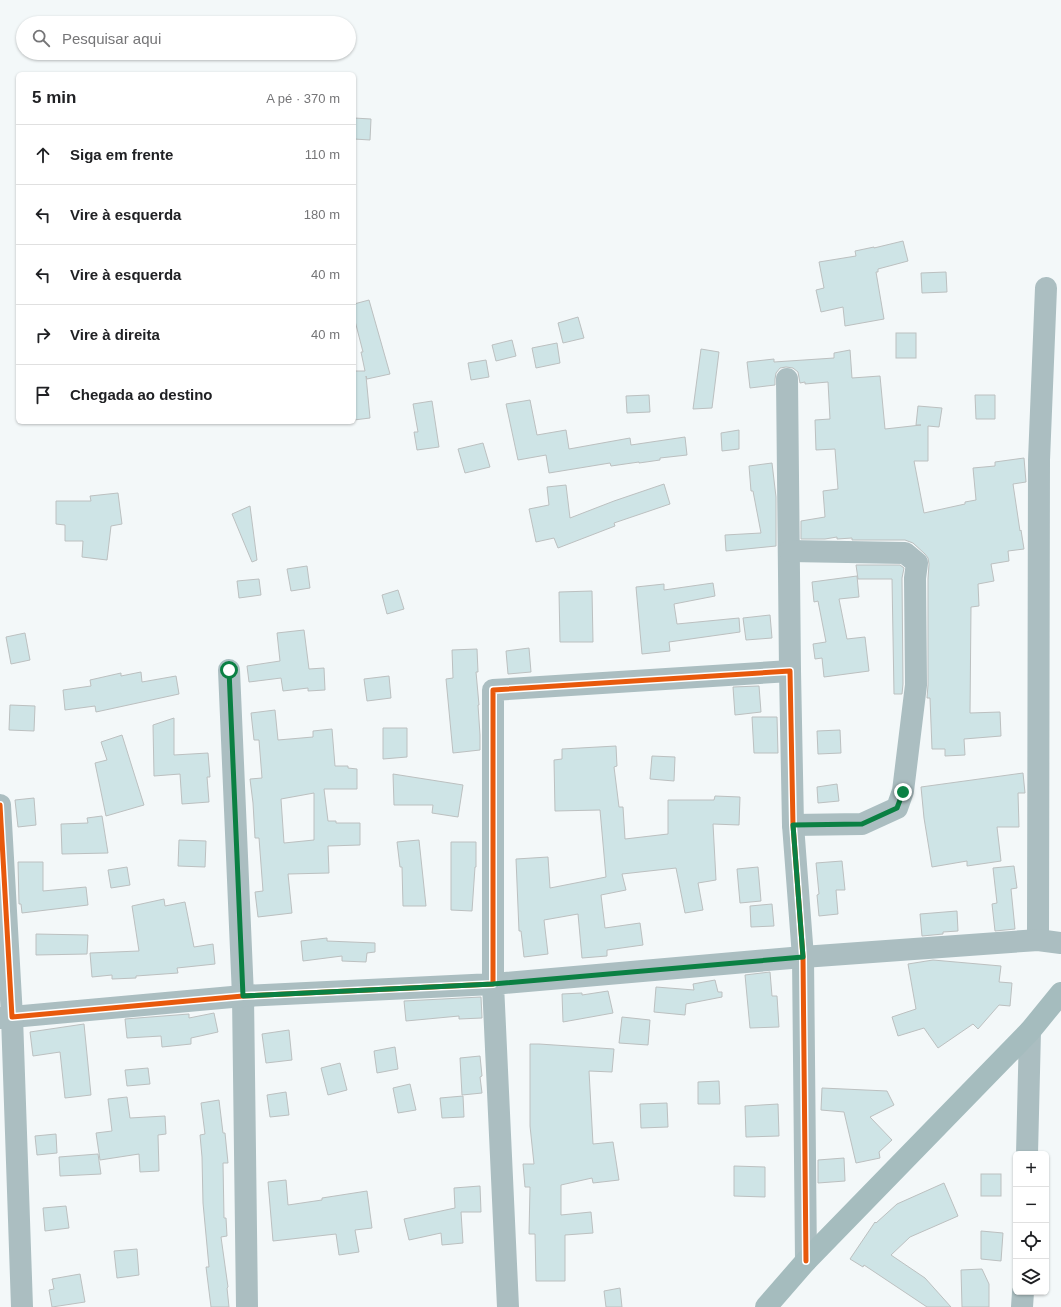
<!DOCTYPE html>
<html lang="pt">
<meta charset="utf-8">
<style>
body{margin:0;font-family:Helvetica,sans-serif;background:#f2f2f2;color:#202124}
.controls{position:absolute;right:12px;bottom:12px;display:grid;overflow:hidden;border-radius:6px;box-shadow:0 1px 3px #0004}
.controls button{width:36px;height:36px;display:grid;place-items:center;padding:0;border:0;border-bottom:1px solid #e0e0e0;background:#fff;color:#202124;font:20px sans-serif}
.stop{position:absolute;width:12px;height:12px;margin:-9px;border:3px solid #0b8043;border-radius:50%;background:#fff}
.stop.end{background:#0b8043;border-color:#fff;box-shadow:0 1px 4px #0008}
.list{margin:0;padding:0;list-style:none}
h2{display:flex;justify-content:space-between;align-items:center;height:52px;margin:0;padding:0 16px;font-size:17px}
h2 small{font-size:13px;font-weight:400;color:#757577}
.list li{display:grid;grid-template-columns:26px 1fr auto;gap:12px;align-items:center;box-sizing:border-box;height:60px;padding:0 16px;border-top:1px solid #e0e0e0}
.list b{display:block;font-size:15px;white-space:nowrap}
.list em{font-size:13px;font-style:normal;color:#757577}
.icon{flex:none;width:22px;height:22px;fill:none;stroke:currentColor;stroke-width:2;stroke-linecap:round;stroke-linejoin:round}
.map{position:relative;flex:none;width:1061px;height:1307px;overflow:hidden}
.search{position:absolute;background:#fff;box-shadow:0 1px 3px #0004;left:16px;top:16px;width:340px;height:44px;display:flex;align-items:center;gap:10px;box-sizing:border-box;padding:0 14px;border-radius:22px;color:#757577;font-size:15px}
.panel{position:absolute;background:#fff;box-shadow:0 1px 3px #0004;left:16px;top:72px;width:340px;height:352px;border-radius:6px}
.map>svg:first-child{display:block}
.building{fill:#cee4e6;stroke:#bcc0c0;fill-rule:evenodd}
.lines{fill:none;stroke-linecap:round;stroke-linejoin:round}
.street{stroke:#abbec1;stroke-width:22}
.secondary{stroke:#a5bcbe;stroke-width:22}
.cycleway-casing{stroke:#fff;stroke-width:8}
.cycleway{stroke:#e8590c;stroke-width:5}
.route{stroke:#0b8043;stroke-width:5}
</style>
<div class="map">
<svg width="1061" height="1307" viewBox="0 0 1061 1307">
<rect width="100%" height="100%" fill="#f3f8f9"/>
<g class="building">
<path d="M354,118L371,119L370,140L354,139Z"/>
<path d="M903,241L908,261L878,269V272H876L884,319L845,326L843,307L821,312L816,290L824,288L819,262L856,256L855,251L874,247V248Z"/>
<path d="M946,272L947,292L922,293L921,273Z"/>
<path d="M369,300L390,374L367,379L366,376L370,418L354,420V371H365L361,352H363L354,317V304Z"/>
<path d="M578,317L584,338L563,343L558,323Z"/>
<rect x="896" y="333" width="20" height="25"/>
<path d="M512,340L516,356L496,361L492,345Z"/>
<path d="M557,343L560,363L536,368L532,348Z"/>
<path d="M701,349L719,352L712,408L693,409Z"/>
<path d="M850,350L852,378L880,376L885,429L921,425H916L918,406L942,408L939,427L928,426V461H914L924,513L965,504V502L976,500L973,468L995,466V462L1024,458L1026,482L1013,484L1020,531L1021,530L1024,549L1008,551L1009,561L991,564L994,581L978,584L979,606L971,607L970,713L1000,712L1001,736L964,739L965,755L945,756V749H932L930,698H927L928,685V579L929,564L928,558L925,554L913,543L905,540H852V538L837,539V537L825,539H801V521L825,517L823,491L838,489L835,449L816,450L815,420L830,419L828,382L805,384V382L800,383L798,372L793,368L786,367L780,368L776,373L775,379V385L750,388L747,362L774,359V362L834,358V353Z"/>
<path d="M486,360L489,377L471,380L468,363Z"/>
<path d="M649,395L650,412L627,413L626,396Z"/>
<path d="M975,395H995V419H976Z"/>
<path d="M530,400L537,435L566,430L569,449L630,438L631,445L685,437L687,455L660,458V460L639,463V462L611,466L610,463L549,473L546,455L518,460L506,404Z"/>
<path d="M432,401L439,447L417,450L414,432H418L413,404Z"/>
<path d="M739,430V449L722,451L721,433Z"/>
<path d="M483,443L490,467L465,473L458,449Z"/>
<path d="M772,463L776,497V546L726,551L725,535L761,533L753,491H751L749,466Z"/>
<path d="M664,484L670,504L614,523L615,526L558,548L554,538L536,542L529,509L549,505L547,487L566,485L570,518L614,501Z"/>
<path d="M118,493L122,524L111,526L107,560L82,557L83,541H65V525L56,524V501H91L90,496Z"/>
<path d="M250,506L257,560L252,562L232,514Z"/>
<path d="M856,565H900L904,568L902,578L903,684L902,694H894L892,579H858Z"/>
<path d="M307,566L310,588L291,591L287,569Z"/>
<path d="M857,576L859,597L839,599L847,639L865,637L869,671L824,677L822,658L815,659L813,644L826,642L818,601L814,602L812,582Z"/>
<path d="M259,579L261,595L239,598L237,581Z"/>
<path d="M713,583L715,596L674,604L677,624L739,618L740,632L669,642L670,651L642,654L636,587L664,584V590Z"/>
<path d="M398,590L404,609L387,614L382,595Z"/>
<path d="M592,591L593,642H560L559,592Z"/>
<path d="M770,615L772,638L746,640L743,618Z"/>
<path d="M304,630L309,669L324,668L325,690L308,691V688L283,691L281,678L249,682L247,666L280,661L277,633Z"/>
<path d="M25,633L30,660L11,664L6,637Z"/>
<path d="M529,648L531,672L508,674L506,651Z"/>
<path d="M477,649L478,672H476L479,705H478L480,735V750L453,753L446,679L453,678L452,650Z"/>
<path d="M141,672L142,682L176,676L179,694L96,712L95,706L65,710L63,690L91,686L90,680L121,673V676Z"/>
<path d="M389,676L391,698L367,701L364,679Z"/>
<path d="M759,686L761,712L735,715L733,687Z"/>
<path d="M10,705L35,706L34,731L9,730Z"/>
<path d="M275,710L278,740L313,737V731L332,729L335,766H348V768L357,769V789H324L328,821H336V823H360V845L328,846L329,873L288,874L292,913L258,917L255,892L263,891L259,838H255L253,803L250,779L262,778L259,740H254L251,713ZM314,793V840L284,843L281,799Z"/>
<path d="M752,717H777L778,753H754Z"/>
<path d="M174,718V755L208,753L210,777H207L209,802L182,804L180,774L154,776L153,725Z"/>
<path d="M383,728H407V757L383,759Z"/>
<path d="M840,730L841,753L818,754L817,731Z"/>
<path d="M122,735L144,805L106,816L95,763L107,760L101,742Z"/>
<path d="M616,746L617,766L614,767L619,807H623L625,839L668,834V800H714L715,796L740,797L739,825L713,824L716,880L698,883L703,910L685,913L676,868L622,874L626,890L601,895L605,928L640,923L643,945L607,950V956L582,958L578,914L544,920L548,954L524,957L521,931H519L516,859L548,857L550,888L606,877L600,810L555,811L554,760L562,759V749Z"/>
<path d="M652,756L675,757L674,781L650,779Z"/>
<path d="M1023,773L1025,793H1018L1019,827H997L1001,861L967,866V861L932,867L924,818L921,787Z"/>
<path d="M393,774L463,785L458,817L432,813L433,805H394Z"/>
<path d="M837,784L839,801L818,803L817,787Z"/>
<path d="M34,798L36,825L18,827L15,800Z"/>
<path d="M102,816L108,853L62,854L61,824L88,823L87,818Z"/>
<path d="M179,840L206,841L205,867L178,866Z"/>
<path d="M419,840L426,906H403L402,867H400L397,842Z"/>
<path d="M451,842H476V867H475L472,911L451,910Z"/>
<path d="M842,861L845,890H836L838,914L819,916L817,895L819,894L816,863Z"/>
<path d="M18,862H43V891L86,887L88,905L22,913L21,904H19Z"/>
<path d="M1014,866L1017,888L1011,889L1015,929L995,931L992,904L997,903L993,868Z"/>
<path d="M127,867L130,885L111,888L108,870Z"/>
<path d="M758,867L761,901L740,903L737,869Z"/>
<path d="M164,899L165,906L185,902L194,947L213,944L215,964L177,968L178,973L136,976V978L112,979V975L92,977L90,953L139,951L132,906Z"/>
<path d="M772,904L774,926L751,927L750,906Z"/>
<path d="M957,911L958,931L943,932V934L922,936L920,914Z"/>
<path d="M36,934L88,935L87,954L36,955Z"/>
<path d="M327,938V941L375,943V952L367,953L366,962L342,961V956L303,961L301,941Z"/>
<path d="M933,960L1001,966L999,982L1012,983L1010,1006L999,1005L978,1029L973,1024L938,1048L924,1028L898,1036L892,1017L916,1009L908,964Z"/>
<path d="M770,972L772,996H777L779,1027L750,1028L745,975Z"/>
<path d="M715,980L718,992H722V997L686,1004L685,1015L654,1012L656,987L694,990L693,984Z"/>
<path d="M608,991L613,1013L563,1022L562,994L582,993V995Z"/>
<path d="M481,997L482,1018L459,1019V1016L406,1021L404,1001Z"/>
<path d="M214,1013L218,1032L191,1038V1044L162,1047L161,1036L127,1038L125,1019L189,1014V1018Z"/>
<path d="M622,1017L650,1020L648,1045L619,1043Z"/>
<path d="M84,1024L91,1095L65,1098L60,1052L33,1056L30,1032Z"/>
<path d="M289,1030L292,1060L266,1063L262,1034Z"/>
<path d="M530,1044H539L614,1049L612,1072L589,1071L593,1144L613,1142L619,1180L593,1183L592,1178L561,1185V1215L591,1212L593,1233L565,1235V1281H536L535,1234H529L530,1187H525L523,1164H534L530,1126Z"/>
<path d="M395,1047L398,1069L377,1073L374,1051Z"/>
<path d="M480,1056L482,1076L480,1077L482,1093L462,1095L460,1058Z"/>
<path d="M340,1063L347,1090L328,1095L321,1068Z"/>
<path d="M148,1068L150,1084L127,1086L125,1070Z"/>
<path d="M719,1081L720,1104H698V1082Z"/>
<path d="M410,1084L416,1110L398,1113L393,1088Z"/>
<path d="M822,1088L887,1091L894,1105L870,1117L892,1140L879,1152L880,1158L856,1163L844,1112L821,1110Z"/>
<path d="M286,1092L289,1115L270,1117L267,1095Z"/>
<path d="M463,1096L464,1117L442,1118L440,1098Z"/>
<path d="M127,1097L130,1118L165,1116L166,1134L158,1135L159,1171L140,1172L139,1154L100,1160L96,1133L112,1131L108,1099Z"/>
<path d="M219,1100L223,1133H225L228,1163H223L224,1218H226L227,1236L221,1237L228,1287L227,1288L229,1307H211L206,1267H209L203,1203L202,1157L200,1135L205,1134L201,1103Z"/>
<path d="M667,1103L668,1127L641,1128L640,1104Z"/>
<path d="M778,1104L779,1136L746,1137L745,1106Z"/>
<path d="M56,1134L57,1153L37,1155L35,1136Z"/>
<path d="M98,1154L101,1174L60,1176L59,1157Z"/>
<path d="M844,1158L845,1181L818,1183V1160Z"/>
<path d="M734,1166L765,1167V1197L734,1196Z"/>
<rect x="981" y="1174" width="20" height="22"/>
<path d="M286,1180L288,1205L322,1200V1198L367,1191L372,1228L355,1230L359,1252L339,1255L336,1234L273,1241L268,1182Z"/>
<path d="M944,1183L958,1216L910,1237L891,1255L925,1278L951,1307H927L864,1265L863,1267L850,1259L875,1222L876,1223L897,1204Z"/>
<path d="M480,1186L481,1212H461L463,1243L442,1245L441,1233L409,1240L404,1219L455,1208L454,1188Z"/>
<path d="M66,1206L69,1228L45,1231L43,1208Z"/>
<path d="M981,1231L1003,1233L1001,1261L981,1259Z"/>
<path d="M137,1249L139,1275L117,1278L114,1251Z"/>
<path d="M982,1269L989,1284V1307H962L961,1270Z"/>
<path d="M80,1274L85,1302L52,1307L49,1290L54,1289L52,1279Z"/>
<path d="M620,1288L622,1307H606L604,1291Z"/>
</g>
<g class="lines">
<g class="street">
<path d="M787,379L790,671"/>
<path d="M790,551L905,553L917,563L915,578L916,685L903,791L897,808L862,824L793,825"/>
<path d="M229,670L243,996L247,1307"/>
<path d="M0,805L12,1017L243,996L493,984V690L790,671L793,825L803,957L806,1261"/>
<path d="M1038,940L1039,460L1046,288"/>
<path d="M0,1018L12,1017L22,1307"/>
<path d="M1027,1154L1030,1031"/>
<path d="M508,1307L493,984L803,957L1038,940L1061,943"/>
<path d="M1022,1307L1023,1292"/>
</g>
<path class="secondary" d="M766,1307L806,1261L1030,1031L1061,993"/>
<defs>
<path id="cycleway" d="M0,805L12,1017L243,996L493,984V690L790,671L793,825L803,957L806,1261"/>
</defs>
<use href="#cycleway" class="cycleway-casing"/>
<use href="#cycleway" class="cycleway"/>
</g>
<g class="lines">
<path class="route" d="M229,670L243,996L493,984L803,957L793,825L862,824L897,808L903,792"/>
</g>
</svg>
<div class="controls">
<button>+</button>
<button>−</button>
<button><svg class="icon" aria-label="locate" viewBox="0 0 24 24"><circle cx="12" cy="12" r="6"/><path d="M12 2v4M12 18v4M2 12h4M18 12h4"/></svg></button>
<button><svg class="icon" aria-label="layers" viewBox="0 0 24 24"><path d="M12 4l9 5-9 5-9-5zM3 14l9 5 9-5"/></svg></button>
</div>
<div class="stop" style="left:229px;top:670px"></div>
<div class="stop end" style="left:903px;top:792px"></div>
<div class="search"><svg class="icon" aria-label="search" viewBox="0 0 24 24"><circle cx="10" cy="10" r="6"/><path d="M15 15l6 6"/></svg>Pesquisar aqui</div>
<section class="panel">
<h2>5 min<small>A pé · 370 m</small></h2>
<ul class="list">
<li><svg class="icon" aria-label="ahead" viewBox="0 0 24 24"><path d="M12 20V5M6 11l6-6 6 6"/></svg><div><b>Siga em frente</b></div><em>110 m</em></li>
<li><svg class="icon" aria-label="left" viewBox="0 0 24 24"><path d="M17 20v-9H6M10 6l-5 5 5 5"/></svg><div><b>Vire à esquerda</b></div><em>180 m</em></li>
<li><svg class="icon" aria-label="left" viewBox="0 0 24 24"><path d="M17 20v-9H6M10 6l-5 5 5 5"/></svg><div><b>Vire à esquerda</b></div><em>40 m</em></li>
<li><svg class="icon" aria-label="right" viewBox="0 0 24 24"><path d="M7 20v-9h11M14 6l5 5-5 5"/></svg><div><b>Vire à direita</b></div><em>40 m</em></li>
<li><svg class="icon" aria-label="arrive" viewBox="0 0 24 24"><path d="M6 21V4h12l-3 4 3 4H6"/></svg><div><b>Chegada ao destino</b></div></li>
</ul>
</section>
</div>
